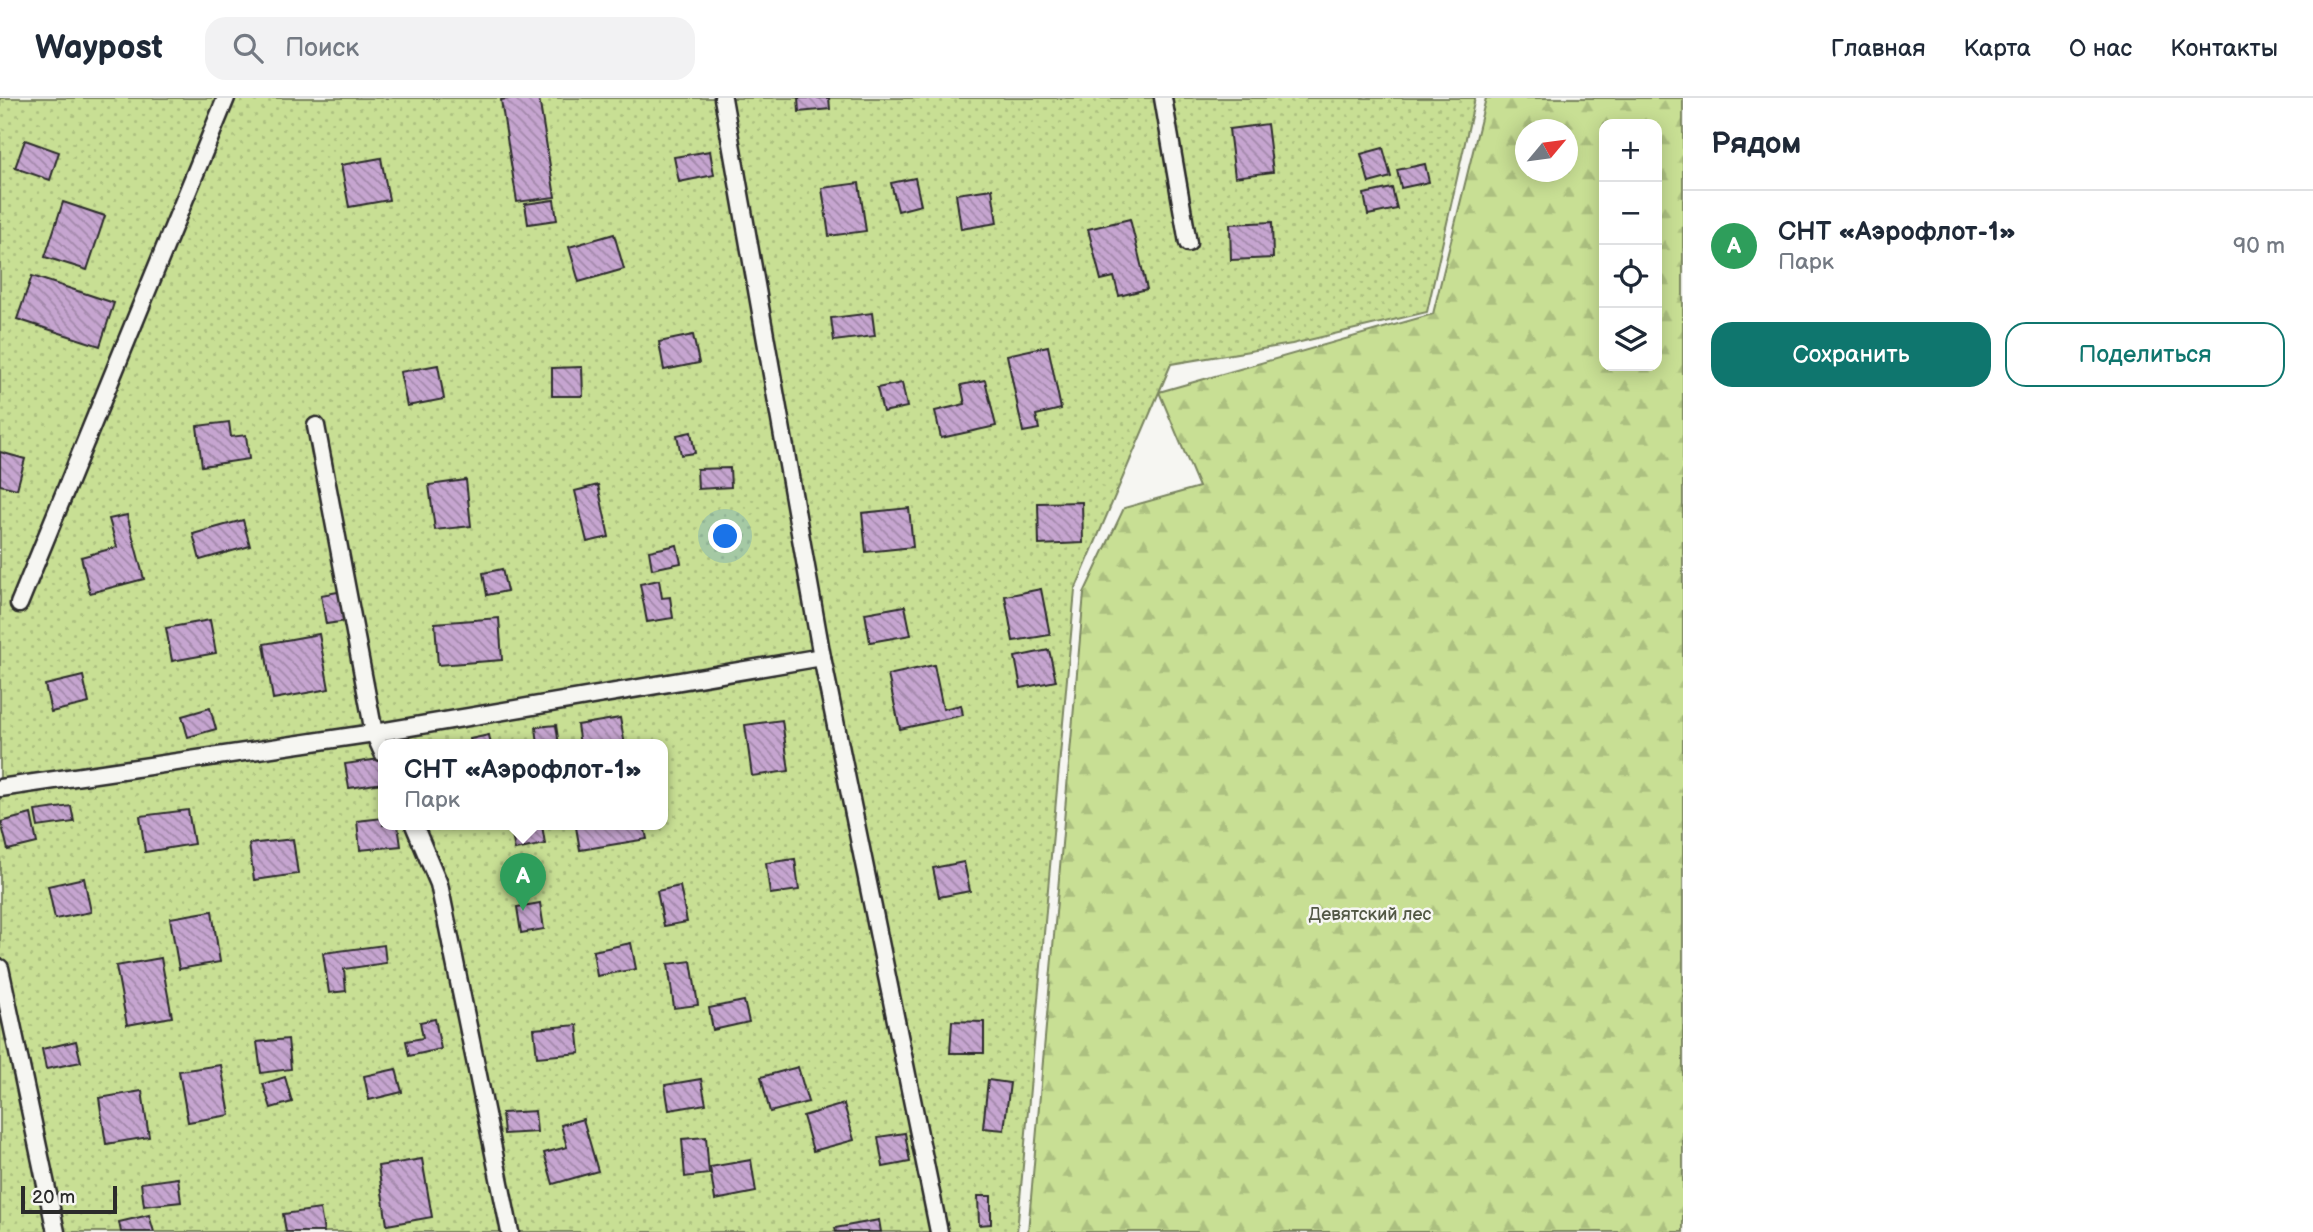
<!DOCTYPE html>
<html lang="ru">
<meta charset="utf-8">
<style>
body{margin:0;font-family:"Balsamiq Sans",sans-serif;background:#f2f2f3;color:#1f2937}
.controls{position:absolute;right:21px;top:21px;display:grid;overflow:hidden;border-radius:14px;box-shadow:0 4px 18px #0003}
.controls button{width:63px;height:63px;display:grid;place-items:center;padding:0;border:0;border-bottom:2px solid #e0e1e3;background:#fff;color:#1f2937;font:35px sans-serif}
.compass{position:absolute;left:1515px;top:21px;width:63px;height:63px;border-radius:50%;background:#fff;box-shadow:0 4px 18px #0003;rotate:61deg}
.scale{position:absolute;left:21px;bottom:18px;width:96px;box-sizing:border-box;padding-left:7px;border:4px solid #2b2b2b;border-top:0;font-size:19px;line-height:24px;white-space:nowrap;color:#2b2b2b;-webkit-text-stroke:5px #f6f6f2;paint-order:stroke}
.you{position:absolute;left:726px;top:439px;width:24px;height:24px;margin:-18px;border:5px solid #fff;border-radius:50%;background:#1a73e8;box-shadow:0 0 0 10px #1a73e833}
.badge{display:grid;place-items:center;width:46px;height:46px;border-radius:50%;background:#0f766e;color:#fff;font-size:23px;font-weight:700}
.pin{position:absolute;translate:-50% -58px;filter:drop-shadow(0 2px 4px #0008)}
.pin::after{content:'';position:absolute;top:37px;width:24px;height:21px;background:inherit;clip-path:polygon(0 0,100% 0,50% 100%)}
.popup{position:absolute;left:378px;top:641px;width:290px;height:91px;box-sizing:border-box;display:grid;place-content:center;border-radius:14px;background:#fff;filter:drop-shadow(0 2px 5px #0005);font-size:23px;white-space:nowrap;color:#747a83}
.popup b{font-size:26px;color:#1f2937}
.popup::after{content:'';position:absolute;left:50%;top:100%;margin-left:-14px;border:14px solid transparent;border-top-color:#fff}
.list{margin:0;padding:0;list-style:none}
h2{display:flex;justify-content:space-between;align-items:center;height:91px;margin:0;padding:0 28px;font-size:30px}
h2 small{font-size:23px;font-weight:400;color:#747a83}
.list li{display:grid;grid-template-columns:46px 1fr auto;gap:21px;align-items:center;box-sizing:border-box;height:112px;padding:0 28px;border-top:2px solid #e0e1e3}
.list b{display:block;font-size:26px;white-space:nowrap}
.list p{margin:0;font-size:23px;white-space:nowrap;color:#747a83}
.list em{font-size:23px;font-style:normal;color:#747a83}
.actions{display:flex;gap:14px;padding:21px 28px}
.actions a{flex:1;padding:16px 0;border:2px solid #0f766e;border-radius:21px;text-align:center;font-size:24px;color:#0f766e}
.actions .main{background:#0f766e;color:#fff}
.icon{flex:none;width:38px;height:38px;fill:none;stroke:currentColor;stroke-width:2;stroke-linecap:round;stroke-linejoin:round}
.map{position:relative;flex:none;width:1683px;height:1134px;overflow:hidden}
header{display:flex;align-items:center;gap:42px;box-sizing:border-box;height:98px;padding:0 35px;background:#fff;border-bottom:2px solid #e0e1e3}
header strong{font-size:33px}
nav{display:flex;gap:38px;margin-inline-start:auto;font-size:24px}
.search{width:490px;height:63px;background:#f2f2f3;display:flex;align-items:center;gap:18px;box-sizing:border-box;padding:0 24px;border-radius:21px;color:#747a83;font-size:26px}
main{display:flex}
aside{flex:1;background:#fff}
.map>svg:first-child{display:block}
.forest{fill:url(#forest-firs);stroke:#7a8560;stroke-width:2;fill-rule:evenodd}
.garden{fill:url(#garden-dots);stroke:#7a8560;stroke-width:2;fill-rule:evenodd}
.building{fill:url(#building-back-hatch);stroke:#2b2b2b;stroke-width:2}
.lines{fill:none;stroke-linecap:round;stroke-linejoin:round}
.service-casing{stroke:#2b2b2b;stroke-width:21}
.service{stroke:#f6f6f2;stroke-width:16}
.labels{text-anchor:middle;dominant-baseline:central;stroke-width:5;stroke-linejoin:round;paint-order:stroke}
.park-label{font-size:18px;fill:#525845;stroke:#f6f6f2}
</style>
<header>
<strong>Waypost</strong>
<div class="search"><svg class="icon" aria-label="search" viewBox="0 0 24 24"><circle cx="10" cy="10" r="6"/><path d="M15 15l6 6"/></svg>Поиск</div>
<nav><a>Главная</a><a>Карта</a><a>О нас</a><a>Контакты</a></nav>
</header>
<main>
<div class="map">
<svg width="1683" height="1134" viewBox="0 0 1683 1134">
<defs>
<pattern id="forest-firs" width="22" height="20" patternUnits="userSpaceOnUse" patternTransform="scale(1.75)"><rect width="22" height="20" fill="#c8df94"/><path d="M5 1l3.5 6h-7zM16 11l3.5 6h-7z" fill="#acc080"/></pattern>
<pattern id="garden-dots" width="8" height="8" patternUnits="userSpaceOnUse" patternTransform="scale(1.75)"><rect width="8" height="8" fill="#c8df94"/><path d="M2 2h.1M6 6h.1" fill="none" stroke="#acc080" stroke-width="1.8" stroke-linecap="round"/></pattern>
<pattern id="building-back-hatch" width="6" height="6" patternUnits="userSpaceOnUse" patternTransform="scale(1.75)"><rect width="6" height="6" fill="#c6a5d0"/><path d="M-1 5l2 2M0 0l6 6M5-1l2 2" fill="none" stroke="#a187a9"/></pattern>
</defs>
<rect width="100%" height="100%" fill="#f6f6f2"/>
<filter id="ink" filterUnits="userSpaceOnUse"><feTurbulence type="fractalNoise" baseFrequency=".0143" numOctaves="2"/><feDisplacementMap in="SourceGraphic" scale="14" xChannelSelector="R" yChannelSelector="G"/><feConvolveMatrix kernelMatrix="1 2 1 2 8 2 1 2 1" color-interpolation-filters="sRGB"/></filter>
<g filter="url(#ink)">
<path class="forest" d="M1486,0H1683V1134H1028L1084,495L1124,410L1199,389L1159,294L1433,216ZM1604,26H1657V268H1604ZM1526,32H1568V74H1526Z"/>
<path class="garden" d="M0,0H1475L1427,214L1292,246L1171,266L1075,492L1017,1134H0ZM383,647H663V727H383Z"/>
<g class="building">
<path d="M512,0H539L555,99L517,104L501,2Z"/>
<path d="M798,0H829L830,11L799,14Z"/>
<path d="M1267,26L1273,74L1235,79L1229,31Z"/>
<path d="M25,42L59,54L50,82L15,70Z"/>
<path d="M1383,50L1391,79L1369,85L1361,56Z"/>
<path d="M710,53L714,77L679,84L674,59Z"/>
<path d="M381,60L389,102L349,109L341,67Z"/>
<path d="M1425,66L1429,84L1401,90L1397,72Z"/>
<path d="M915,80L921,107L898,113L891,85Z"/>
<path d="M859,85L866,133L829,138L822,90Z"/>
<path d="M1392,90L1397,111L1368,117L1364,96Z"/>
<path d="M992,91L997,125L961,131L956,96Z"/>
<path d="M554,102L557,122L528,126L525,106Z"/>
<path d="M63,104L105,118L87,172L45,159Z"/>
<path d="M1130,121L1147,191L1119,198L1114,179L1101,182L1088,131Z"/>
<path d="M1272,124L1273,160L1231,162L1230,126Z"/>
<path d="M614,136L624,171L579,184L569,149Z"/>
<path d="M32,178L114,205L100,248L17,221Z"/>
<path d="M872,215L875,238L834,243L831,220Z"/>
<path d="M693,237L699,265L664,272L659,244Z"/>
<path d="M1048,248L1061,311L1036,317L1039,331L1023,334L1007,257Z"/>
<path d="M438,267L444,301L407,308L400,274Z"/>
<path d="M582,269L583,298H552V270Z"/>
<path d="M985,282L996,328L941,340L935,313L965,306L961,287Z"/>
<path d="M902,285L907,309L883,314L877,290Z"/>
<path d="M229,324L231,339L246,337L249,361L202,368L197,328Z"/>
<path d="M691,334L695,355L681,357L677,337Z"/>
<path d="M0,354L25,361L17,391L0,387Z"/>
<path d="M730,370L731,389L698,391L697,371Z"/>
<path d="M466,382L471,428L435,432L429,387Z"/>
<path d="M598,387L609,439L587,444L575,393Z"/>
<path d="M1082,404L1083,445L1039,447L1038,405Z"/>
<path d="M909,410L913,449L866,454L862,415Z"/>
<path d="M127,417L144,481L90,495L81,459L117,449L109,421Z"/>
<path d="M243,422L250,448L200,462L193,436Z"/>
<path d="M677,447L681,465L652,471L649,453Z"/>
<path d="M502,471L507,493L487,497L483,475Z"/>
<path d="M659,482L662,500L670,499L673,520L647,524L640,486Z"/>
<path d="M1041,491L1050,537L1013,543L1005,498Z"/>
<path d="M349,492L354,522L326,526L321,497Z"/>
<path d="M905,508L911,537L870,544L865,515Z"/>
<path d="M499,520L502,562L438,567L435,525Z"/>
<path d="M210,522L216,555L172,563L166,530Z"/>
<path d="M319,536L329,591L273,601L264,546Z"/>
<path d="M1049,552L1056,583L1021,590L1015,559Z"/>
<path d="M934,567L943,611L961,607L963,617L900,631L888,577Z"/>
<path d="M83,578L89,605L51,614L45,587Z"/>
<path d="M210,610L216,631L188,639L182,618Z"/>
<path d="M620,620L625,647H580L577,627Z"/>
<path d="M782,622L789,673L752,678L745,627Z"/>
<path d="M556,627L559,647H538L536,629Z"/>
<path d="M489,637L491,647H472L470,641Z"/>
<path d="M380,661L383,685L349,690L345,666Z"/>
<path d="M71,708L74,724L38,729L35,713Z"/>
<path d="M188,712L194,746L145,754L140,718Z"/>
<path d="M31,716L37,745L8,752L1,724Z"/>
<path d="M383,720V727H398L401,748L360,752L357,723Z"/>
<path d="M510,727H542L545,746L515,752Z"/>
<path d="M588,727H644L647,741L580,752L576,729Z"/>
<path d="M293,741L298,776L254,782L249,746Z"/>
<path d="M795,761L799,792L770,796L766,765Z"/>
<path d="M964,764L970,793L939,799L933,770Z"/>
<path d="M84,780L91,814L55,821L48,788Z"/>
<path d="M680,788L687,824L664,828L657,793Z"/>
<path d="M540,805L544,831L521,835L517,809Z"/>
<path d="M212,813L220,864L179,871L170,820Z"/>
<path d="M631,845L636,871L597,878L593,853Z"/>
<path d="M384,847L386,865L344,871L346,893L329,895L323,855Z"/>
<path d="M161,860L172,919L127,927L116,868Z"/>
<path d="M691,863L698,907L674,910L668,866Z"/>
<path d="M744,903L749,924L713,932L709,910Z"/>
<path d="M435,921L441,951L409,958L406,943L423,940L420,924Z"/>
<path d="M952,923L984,924V955H950Z"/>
<path d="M577,927L580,955L537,959L534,931Z"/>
<path d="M288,941L291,971L261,975L257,944Z"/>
<path d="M76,943L81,964L46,971L42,951Z"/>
<path d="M221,967L230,1017L188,1024L179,973Z"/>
<path d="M798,969L808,1004L770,1014L761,979Z"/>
<path d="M396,971L402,994L369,1002L364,978Z"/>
<path d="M285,979L292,1004L271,1010L263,986Z"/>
<path d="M701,981L706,1006L669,1012L665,987Z"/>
<path d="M988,982L1010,985L1004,1032L983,1030Z"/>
<path d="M142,993L149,1039L106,1046L99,1000Z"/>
<path d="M844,1006L854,1042L813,1053L803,1018Z"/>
<path d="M535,1013L537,1034L504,1036L502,1015Z"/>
<path d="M583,1021L598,1073L553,1086L544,1055L567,1049L561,1027Z"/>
<path d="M905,1035L910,1064L883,1069L878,1039Z"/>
<path d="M706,1039L709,1076L685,1079L682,1041Z"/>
<path d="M422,1061L432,1119L387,1127L378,1068Z"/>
<path d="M751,1062L756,1094L715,1102L710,1069Z"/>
<path d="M178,1080L181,1104L144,1108L141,1085Z"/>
<path d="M978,1098H991V1126L979,1127Z"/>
<path d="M320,1111L324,1134H286L283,1116Z"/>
<path d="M149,1117L154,1134H121L119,1124Z"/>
<path d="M879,1122L881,1134H836L835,1130Z"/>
</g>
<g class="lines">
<defs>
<g id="service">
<path d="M723,0L822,559L939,1134"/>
<path d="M1163,0L1188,145"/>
<path d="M316,328L374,635L383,655"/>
<path d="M19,506L226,0"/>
<path d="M0,690L374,635L822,559"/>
<path d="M414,727L439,786L510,1134"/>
<path d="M0,870L56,1134"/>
</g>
</defs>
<use href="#service" class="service-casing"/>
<use href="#service" class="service"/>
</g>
</g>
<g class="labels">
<g class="park-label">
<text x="1370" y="816">Девятский лес</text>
</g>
</g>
</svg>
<div class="controls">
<button>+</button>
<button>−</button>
<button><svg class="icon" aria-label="locate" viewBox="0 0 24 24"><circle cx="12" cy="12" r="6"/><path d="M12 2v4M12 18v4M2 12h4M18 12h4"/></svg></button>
<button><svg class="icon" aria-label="layers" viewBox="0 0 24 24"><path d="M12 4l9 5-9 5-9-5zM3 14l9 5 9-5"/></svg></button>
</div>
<svg class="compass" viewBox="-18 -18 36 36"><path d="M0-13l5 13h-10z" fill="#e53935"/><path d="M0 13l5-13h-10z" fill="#747a83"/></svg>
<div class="scale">20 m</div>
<div class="you"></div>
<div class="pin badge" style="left:523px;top:813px;background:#2e9e5b">A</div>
<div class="popup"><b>СНТ «Аэрофлот-1»</b>Парк</div>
</div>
<aside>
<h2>Рядом<small></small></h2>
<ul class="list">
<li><span class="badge" style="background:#2e9e5b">A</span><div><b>СНТ «Аэрофлот-1»</b><p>Парк</p></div><em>90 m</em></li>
</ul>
<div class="actions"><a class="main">Сохранить</a><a>Поделиться</a></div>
</aside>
</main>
